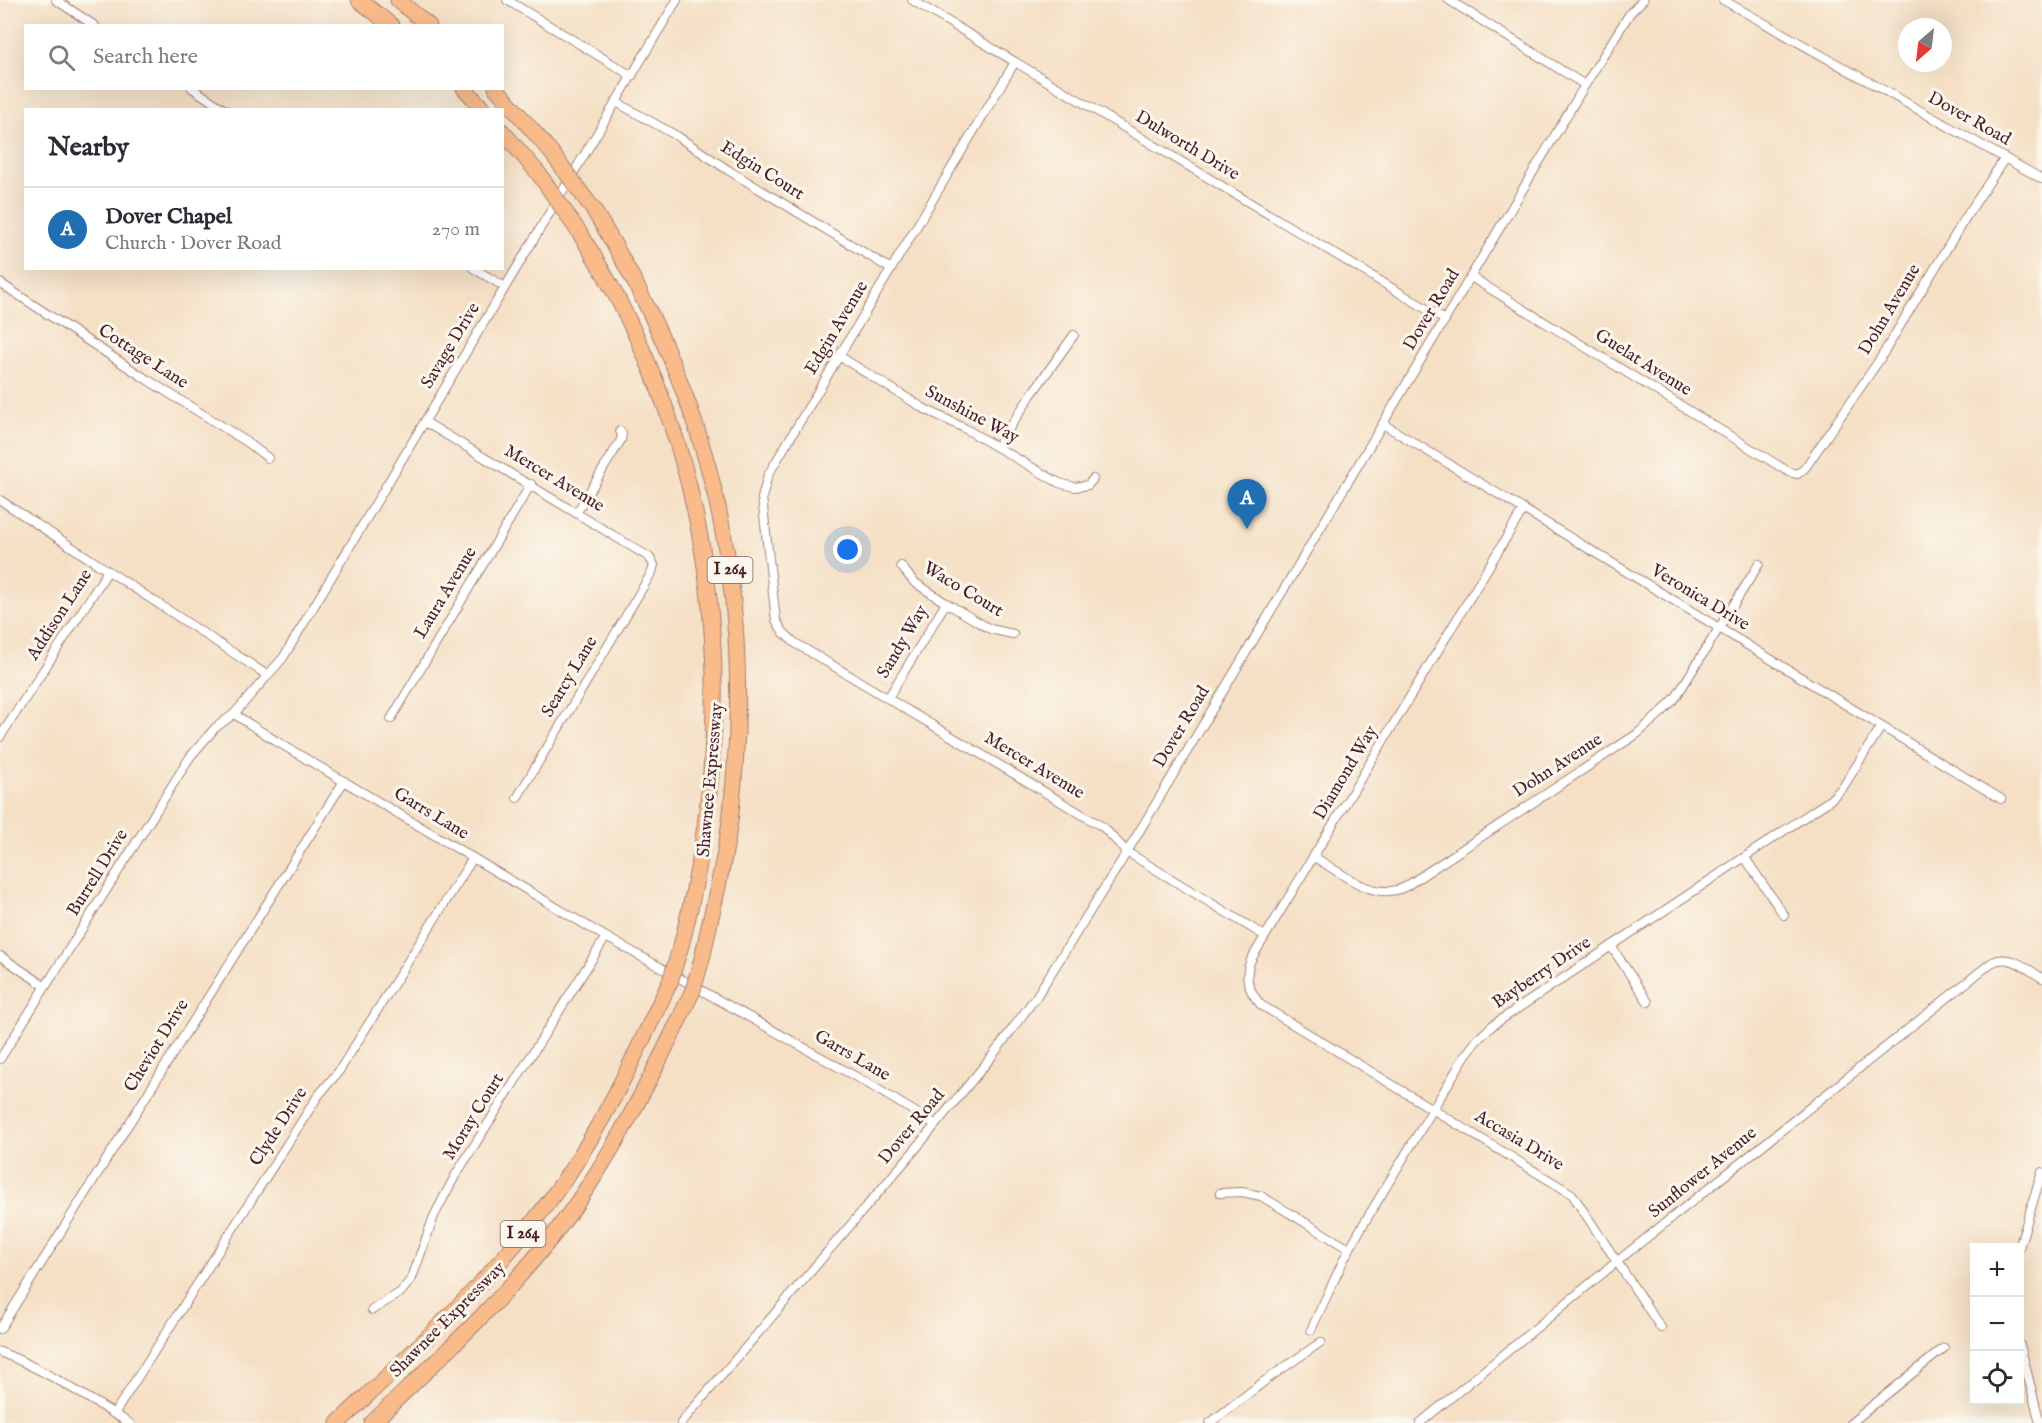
<!DOCTYPE html>
<meta charset="utf-8">
<style>
body{margin:0;font-family:"IM FELL English",serif;background:#f7f7f7;color:#2b2b33}
.controls{position:absolute;right:18px;bottom:18px;display:grid;overflow:hidden;border-radius:0px;box-shadow:0 6px 24px #0002}
.controls button{width:54px;height:54px;display:grid;place-items:center;padding:0;border:0;border-bottom:2px solid #e1e1e2;background:#fff;color:#2b2b33;font:30px sans-serif}
.compass{position:absolute;left:1898px;top:18px;width:54px;height:54px;border-radius:50%;background:#fff;box-shadow:0 6px 24px #0002;rotate:208deg}
.you{position:absolute;left:848px;top:550px;width:21px;height:21px;margin:-15px;border:4px solid #fff;border-radius:50%;background:#1a73e8;box-shadow:0 0 0 9px #1a73e833}
.badge{display:grid;place-items:center;width:39px;height:39px;border-radius:50%;background:#1f6fb2;color:#fff;font-size:20px;font-weight:700}
.pin{position:absolute;translate:-50% -50px;filter:drop-shadow(0 2px 3px #0008)}
.pin::after{content:'';position:absolute;top:32px;width:21px;height:18px;background:inherit;clip-path:polygon(0 0,100% 0,50% 100%)}
.list{margin:0;padding:0;list-style:none}
h2{display:flex;justify-content:space-between;align-items:center;height:78px;margin:0;padding:0 24px;font-size:26px}
h2 small{font-size:20px;font-weight:400;color:#7c7c81}
.list li{display:grid;grid-template-columns:39px 1fr auto;gap:18px;align-items:center;box-sizing:border-box;height:84px;padding:0 24px;border-top:2px solid #e1e1e2}
.list b{display:block;font-size:22px;white-space:nowrap}
.list p{margin:0;font-size:20px;white-space:nowrap;color:#7c7c81}
.list em{font-size:20px;font-style:normal;color:#7c7c81}
.icon{flex:none;width:33px;height:33px;fill:none;stroke:currentColor;stroke-width:2;stroke-linecap:round;stroke-linejoin:round}
.map{position:relative;flex:none;width:2042px;height:1423px;overflow:hidden}
.search{position:absolute;background:#fff;box-shadow:0 6px 24px #0002;left:24px;top:24px;width:480px;height:66px;display:flex;align-items:center;gap:15px;box-sizing:border-box;padding:0 21px;border-radius:0px;color:#7c7c81;font-size:22px}
.panel{position:absolute;background:#fff;box-shadow:0 6px 24px #0002;left:24px;top:108px;width:480px;height:162px;border-radius:0px}
.map>svg:first-child{display:block}
.lines{fill:none;stroke-linecap:round;stroke-linejoin:round}
.minor-casing{stroke:#a08078;stroke-width:10}
.motorway-casing{stroke:#a08078;stroke-width:17}
.minor{stroke:#fff;stroke-width:8}
.motorway{stroke:#fabb8b;stroke-width:15}
.motorway-bridge-casing{stroke:#a08078;stroke-width:17;stroke-linecap:butt}
.motorway-bridge{stroke:#fabb8b;stroke-width:15}
.labels{text-anchor:middle;dominant-baseline:central;stroke-width:6;stroke-linejoin:round;paint-order:stroke}
.shield{fill:#fbf7ec;stroke:#7f6065;stroke-width:1.5}
.shield-label{font-size:16px;font-weight:bold;fill:#4a1f2b}
.street-label{font-size:18px;fill:#4a1f2b;stroke:#fbf7ec}
</style>
<div class="map">
<svg width="2042" height="1423" viewBox="0 0 2042 1423">
<rect width="100%" height="100%" fill="#fbf7ec"/>
<filter id="ink" filterUnits="userSpaceOnUse"><feTurbulence type="fractalNoise" baseFrequency=".0167" numOctaves="2"/><feDisplacementMap in="SourceGraphic" scale="12" xChannelSelector="R" yChannelSelector="G"/><feConvolveMatrix kernelMatrix="1 2 1 2 8 2 1 2 1" color-interpolation-filters="sRGB"/></filter>
<filter id="wash" filterUnits="userSpaceOnUse"><feTurbulence type="fractalNoise" baseFrequency=".008" numOctaves="4" result="noise"/><feDisplacementMap in="SourceGraphic" scale="24" xChannelSelector="R" yChannelSelector="G"/><feGaussianBlur stdDeviation="1.35" result="paint"/><feColorMatrix in="noise" values="0 0 0 0 0 0 0 0 0 0 0 0 0 0 0 0 0 1.4 0 .05"/><feComposite in="paint" operator="in"/></filter>
<g filter="url(#wash)">
<rect width="100%" height="100%" fill="#f5e0c6"/>
</g>
<g filter="url(#ink)">
<g class="lines">
<defs>
<g id="minor">
<path d="M56,0L95,26"/>
<path d="M507,0L632,76"/>
<path d="M912,0L1445,320"/>
<path d="M1449,0L1585,85"/>
<path d="M1723,0L2042,179"/>
<path d="M1015,62L768,475L762,498L776,620L783,632L795,643L1103,827L1127,852L1265,936"/>
<path d="M192,88L225,110"/>
<path d="M616,102L677,136L728,170L891,269"/>
<path d="M473,268L505,287"/>
<path d="M1471,277L1789,472L1798,474L1805,468L1880,359L1966,217L2005,158"/>
<path d="M0,283L143,377L247,442L268,458"/>
<path d="M839,356L923,408L964,428L1059,483L1075,487L1088,485L1093,479"/>
<path d="M425,422L649,557L654,565L652,572L517,798"/>
<path d="M1383,424L2001,799"/>
<path d="M997,447L1031,395L1074,335"/>
<path d="M0,500L267,675"/>
<path d="M1523,510L1252,958C1243,976 1248,990 1261,1005L1572,1194L1661,1328"/>
<path d="M577,512L621,440L622,434L620,431"/>
<path d="M901,566L914,582L946,603L990,629L1013,634"/>
<path d="M888,698L946,603"/>
<path d="M234,714L276,741L606,937L867,1083L935,1124"/>
<path d="M391,719L531,484"/>
<path d="M0,737L108,571"/>
<path d="M1314,857C1342,873 1373,902 1405,887L1637,734L1662,712L1676,697L1759,564"/>
<path d="M1745,858L1784,915"/>
<path d="M1611,946L1648,1002"/>
<path d="M0,956L45,986"/>
<path d="M0,1059L190,757L215,728L234,714L283,658L677,0"/>
<path d="M1220,1193L1242,1192L1261,1196L1349,1249"/>
<path d="M2019,1248L2042,1172"/>
<path d="M372,1310L401,1292L412,1278L434,1216L455,1176L606,937"/>
<path d="M0,1329L344,781"/>
<path d="M1311,1330L1344,1259L1360,1230L1465,1056L1477,1040L1493,1025L1830,800L1843,787L1881,727"/>
<path d="M2020,1345L2040,1423"/>
<path d="M0,1352C46,1370 86,1397 129,1423"/>
<path d="M114,1414L318,1096L339,1071L473,858"/>
<path d="M681,1423L913,1152L993,1055L1036,997L1127,852L1585,85L1630,13L1643,0"/>
<path d="M1210,1423L1266,1380L1321,1342"/>
<path d="M1420,1423L1625,1255L1991,963C2009,952 2027,969 2042,978"/>
<path d="M1851,1423L1944,1348"/>
</g>
<g id="motorway">
<path d="M359,0L392,26"/>
<path d="M398,0L429,26"/>
<path d="M464,88L484,110"/>
<path d="M496,88L551,152"/>
<path d="M502,131L539,174"/>
<path d="M593,209C712,401 756,587 731,812C726,861 712,908 703,955"/>
<path d="M579,232C718,449 745,694 682,942"/>
<path d="M338,1423C418,1347 502,1271 565,1179C602,1125 630,1066 658,1007"/>
<path d="M372,1423C435,1362 501,1303 555,1233C606,1167 643,1094 679,1020"/>
</g>
</defs>
<use href="#minor" class="minor-casing"/>
<use href="#motorway" class="motorway-casing"/>
<use href="#minor" class="minor"/>
<use href="#motorway" class="motorway"/>
<defs>
<g id="motorway-bridge">
<path d="M551,152L593,209"/>
<path d="M539,174L579,232"/>
<path d="M658,1007L670,982L682,942"/>
<path d="M679,1020L693,990L703,955"/>
</g>
</defs>
<use href="#motorway-bridge" class="motorway-bridge-casing"/>
<use href="#motorway-bridge" class="motorway-bridge"/>
</g>
</g>
<g class="labels">
<g class="shield">
<rect x="707.5" y="557" width="45" height="26" rx="4.5"/>
<rect x="500.5" y="1221" width="45" height="26" rx="4.5"/>
</g>
<g class="shield-label">
<text x="730" y="570">I 264</text>
<text x="523" y="1234">I 264</text>
</g>
<g class="street-label">
<text transform="translate(1969 119) rotate(29)">Dover Road</text>
<text transform="translate(1187 146) rotate(31)">Dulworth Drive</text>
<text transform="translate(762 171) rotate(32)">Edgin Court</text>
<text transform="translate(1432 310) rotate(-59)">Dover Road</text>
<text transform="translate(1890 310) rotate(-59)">Dohn Avenue</text>
<text transform="translate(837 328) rotate(-59)">Edgin Avenue</text>
<text transform="translate(451 346) rotate(-59)">Savage Drive</text>
<text transform="translate(143 357) rotate(33)">Cottage Lane</text>
<text transform="translate(1643 363) rotate(32)">Guelat Avenue</text>
<text transform="translate(972 415) rotate(28)">Sunshine Way</text>
<text transform="translate(554 479) rotate(31)">Mercer Avenue</text>
<text transform="translate(963 590) rotate(31)">Waco Court</text>
<text transform="translate(446 593) rotate(-59)">Laura Avenue</text>
<text transform="translate(1700 598) rotate(31)">Veronica Drive</text>
<text transform="translate(60 615) rotate(-57)">Addison Lane</text>
<text transform="translate(903 642) rotate(-59)">Sandy Way</text>
<text transform="translate(570 677) rotate(-59)">Searcy Lane</text>
<text transform="translate(1182 727) rotate(-59)">Dover Road</text>
<text transform="translate(1034 766) rotate(31)">Mercer Avenue</text>
<text transform="translate(1558 766) rotate(-33)">Dohn Avenue</text>
<text transform="translate(1346 773) rotate(-59)">Diamond Way</text>
<text transform="translate(711 780) rotate(-85)">Shawnee Expressway</text>
<text transform="translate(431 814) rotate(31)">Garrs Lane</text>
<text transform="translate(98 873) rotate(-58)">Burrell Drive</text>
<text transform="translate(1542 973) rotate(-34)">Bayberry Drive</text>
<text transform="translate(157 1046) rotate(-58)">Cheviot Drive</text>
<text transform="translate(852 1056) rotate(30)">Garrs Lane</text>
<text transform="translate(474 1117) rotate(-58)">Moray Court</text>
<text transform="translate(279 1127) rotate(-57)">Clyde Drive</text>
<text transform="translate(912 1127) rotate(-50)">Dover Road</text>
<text transform="translate(1519 1141) rotate(31)">Accasia Drive</text>
<text transform="translate(1703 1173) rotate(-39)">Sunflower Avenue</text>
<text transform="translate(448 1320) rotate(-45)">Shawnee Expressway</text>
</g>
</g>
</svg>
<div class="controls">
<button>+</button>
<button>−</button>
<button><svg class="icon" aria-label="locate" viewBox="0 0 24 24"><circle cx="12" cy="12" r="6"/><path d="M12 2v4M12 18v4M2 12h4M18 12h4"/></svg></button>
</div>
<svg class="compass" viewBox="-18 -18 36 36"><path d="M0-13l5 13h-10z" fill="#e53935"/><path d="M0 13l5-13h-10z" fill="#7c7c81"/></svg>
<div class="you"></div>
<div class="pin badge" style="left:1247px;top:529px">A</div>
<div class="search"><svg class="icon" aria-label="search" viewBox="0 0 24 24"><circle cx="10" cy="10" r="6"/><path d="M15 15l6 6"/></svg>Search here</div>
<section class="panel">
<h2>Nearby<small></small></h2>
<ul class="list">
<li><span class="badge">A</span><div><b>Dover Chapel</b><p>Church · Dover Road</p></div><em>270 m</em></li>
</ul>
</section>
</div>
